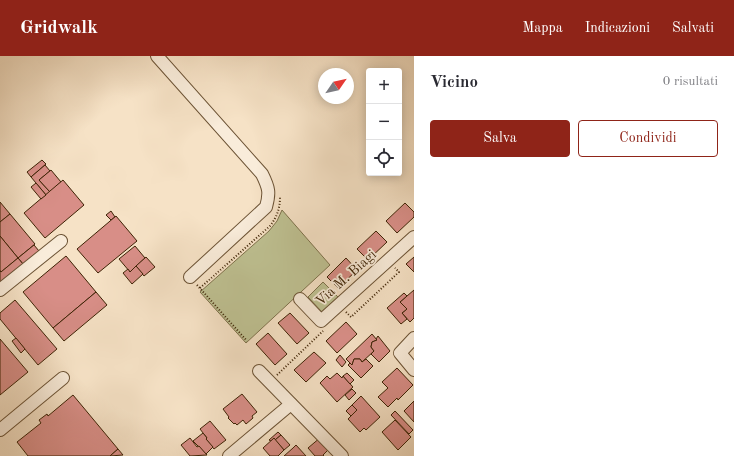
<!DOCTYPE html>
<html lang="it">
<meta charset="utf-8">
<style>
body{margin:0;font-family:"Old Standard TT",serif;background:#f7f7f7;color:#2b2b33}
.controls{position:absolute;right:12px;top:12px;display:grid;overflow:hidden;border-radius:4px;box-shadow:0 2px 10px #0003}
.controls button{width:36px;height:36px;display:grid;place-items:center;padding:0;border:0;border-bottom:1px solid #e1e1e2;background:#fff;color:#2b2b33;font:20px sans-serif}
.compass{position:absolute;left:318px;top:12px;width:36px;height:36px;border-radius:50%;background:#fff;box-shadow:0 2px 10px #0003;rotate:56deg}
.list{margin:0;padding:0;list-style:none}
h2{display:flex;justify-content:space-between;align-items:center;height:52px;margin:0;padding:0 16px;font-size:17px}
h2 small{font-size:13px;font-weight:400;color:#7c7c81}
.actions{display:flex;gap:8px;padding:12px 16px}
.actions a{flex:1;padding:9px 0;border:1px solid #8f2418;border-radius:4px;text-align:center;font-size:14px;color:#8f2418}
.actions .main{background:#8f2418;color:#fff}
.icon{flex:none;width:22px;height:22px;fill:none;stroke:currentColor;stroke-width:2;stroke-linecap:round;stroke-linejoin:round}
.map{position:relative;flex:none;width:414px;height:400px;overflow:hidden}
header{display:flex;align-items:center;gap:24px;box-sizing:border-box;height:56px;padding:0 20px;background:#8f2418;color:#fff}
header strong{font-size:19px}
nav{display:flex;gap:22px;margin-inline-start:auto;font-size:14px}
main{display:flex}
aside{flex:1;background:#fff}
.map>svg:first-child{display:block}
.green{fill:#bfc293;stroke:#7e724c}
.building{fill:#d88e87;stroke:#3e2305}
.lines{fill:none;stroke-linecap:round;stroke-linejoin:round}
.minor-casing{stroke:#6c5335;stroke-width:14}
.path{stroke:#3e2305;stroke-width:2;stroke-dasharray:1 2;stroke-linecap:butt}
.minor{stroke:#f9ecda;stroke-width:12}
.labels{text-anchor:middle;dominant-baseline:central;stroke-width:3.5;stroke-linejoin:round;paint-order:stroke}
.street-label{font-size:14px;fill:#3e2305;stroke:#f9ecda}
</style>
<header>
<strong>Gridwalk</strong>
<nav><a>Mappa</a><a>Indicazioni</a><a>Salvati</a></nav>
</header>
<main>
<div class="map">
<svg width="414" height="400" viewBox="0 0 414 400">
<rect width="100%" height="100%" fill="#f6e2c6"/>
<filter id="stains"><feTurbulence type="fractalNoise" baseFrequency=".005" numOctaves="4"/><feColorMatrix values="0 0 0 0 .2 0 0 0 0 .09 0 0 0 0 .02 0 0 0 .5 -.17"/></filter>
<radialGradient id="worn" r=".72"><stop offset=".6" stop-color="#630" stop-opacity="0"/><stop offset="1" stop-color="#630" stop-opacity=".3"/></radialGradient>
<g class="green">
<path d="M282,154L330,209L246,287L200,236L269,175L277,165Z"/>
<path d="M323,226L339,242L325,256H322L308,241Z"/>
</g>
<g class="building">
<path d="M42,104L46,108L31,121L27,116Z"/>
<path d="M45,109L50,115L39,124L50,136L46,139L31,121Z"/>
<path d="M51,114L61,126L50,136L39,124Z"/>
<path d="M63,124L84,149L45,182L24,157Z"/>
<path d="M36,127L46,139L41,143L31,131Z"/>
<path d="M0,146L10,158L0,166Z"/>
<path d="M405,147L414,156V161L397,177L386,165Z"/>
<path d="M111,155L115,161L111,164L106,159Z"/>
<path d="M10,158L35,188L18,202L0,180V166Z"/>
<path d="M116,160L137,185L98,217L77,193Z"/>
<path d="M376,175L387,186L368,204L357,193Z"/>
<path d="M0,180L18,202L1,216L0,214Z"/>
<path d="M34,189L39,195L23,208L18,202Z"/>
<path d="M135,190L145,202L130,216L119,203Z"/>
<path d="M66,200L96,236L53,272L23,236Z"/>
<path d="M146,201L155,211L144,220L136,210Z"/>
<path d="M414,201V216L406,208Z"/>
<path d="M18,202L23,208L0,226V215L1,216Z"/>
<path d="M346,202L357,214L338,232L327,221Z"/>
<path d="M136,210L143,218L132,228L123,217L128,213L130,216Z"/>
<path d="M414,234V262L410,266L402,257L407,253L400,246Z"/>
<path d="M96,236L107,249L64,285L53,272Z"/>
<path d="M404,237L407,240L400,246L407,253L402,257L407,263L401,268L387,252Z"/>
<path d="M15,244L57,293L38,309L0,263V257Z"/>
<path d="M290,257L309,277L297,288L278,267Z"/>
<path d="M346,266L357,278L337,297L326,285Z"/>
<path d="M268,277L287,298L275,309L256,288Z"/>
<path d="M372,278L377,284L372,286L371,291L374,295L362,306L360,303H354L352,309L346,303Z"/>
<path d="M378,280L390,295L379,306L371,298L374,295L371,291L372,286L377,284L376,283Z"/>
<path d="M16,282L25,293L21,297L12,285Z"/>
<path d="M0,283L28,316L0,339Z"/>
<path d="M314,296L326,307L306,326L294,314Z"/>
<path d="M340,299L346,306L342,311L336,304Z"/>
<path d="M354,303H360L362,306L366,303L373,310L361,322L348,309L350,307L352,309Z"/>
<path d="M397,312L413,329L398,344L397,342L388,351L378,341L388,332L382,326Z"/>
<path d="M337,317L342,322L343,320L353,331L337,346L320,327L327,320L330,323Z"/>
<path d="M347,317L354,324L350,328L343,320Z"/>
<path d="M352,333L356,337L349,344L345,339Z"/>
<path d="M242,338L257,356L252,360L253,362L246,368L243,364L237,369L235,367L234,368L228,362L229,361L223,353Z"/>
<path d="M73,339L118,393L110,400H28L17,386L41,367L39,364L47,358L48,360Z"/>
<path d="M361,340L380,361L366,374L364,372L360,376L348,363L357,354L352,349Z"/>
<path d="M414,345V366L404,355Z"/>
<path d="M352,349L357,354L351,360L346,355Z"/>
<path d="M395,355L413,374L409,378L391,359Z"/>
<path d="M395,364L411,381L398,394L382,376Z"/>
<path d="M210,365L226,384L214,393L206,383L207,382L200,373Z"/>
<path d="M278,376L281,379L275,384L274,382L271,385L269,384Z"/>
<path d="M203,377L207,382L206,383L213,391L206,398L193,385Z"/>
<path d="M281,379L290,389L284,394L275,384Z"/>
<path d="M321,381L331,391L323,399L324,400H315L308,392Z"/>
<path d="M190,382L197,391L199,390L207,399L190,400L181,389Z"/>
<path d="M274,382L284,394L278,400H270L263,392Z"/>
<path d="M296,389L306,400H284L293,392Z"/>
<path d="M118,393L123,399L110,400Z"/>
</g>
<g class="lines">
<defs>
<g id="minor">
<path d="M157,0L262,118C269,132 270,137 266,151L190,221"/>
<path d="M0,234L61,185"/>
<path d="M300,243L321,265L414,181"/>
<path d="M414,282L400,297L414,314"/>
<path d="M259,315L342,400"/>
<path d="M0,374L63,322"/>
<path d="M229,400L291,348"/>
</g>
</defs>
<use href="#minor" class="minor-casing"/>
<g class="path">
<path d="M197,229L247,285"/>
<path d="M200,232L270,170C277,161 280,152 280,141"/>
<path d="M346,256L351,261L399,216L395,212"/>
<path d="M277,319L323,275"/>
</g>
<use href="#minor" class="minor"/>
</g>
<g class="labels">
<g class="street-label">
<text transform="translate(346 222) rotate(-42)">Via M. Biagi</text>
</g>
</g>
<rect width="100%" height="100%" filter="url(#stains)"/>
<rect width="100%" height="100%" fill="url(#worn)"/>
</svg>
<div class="controls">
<button>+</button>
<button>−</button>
<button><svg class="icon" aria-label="locate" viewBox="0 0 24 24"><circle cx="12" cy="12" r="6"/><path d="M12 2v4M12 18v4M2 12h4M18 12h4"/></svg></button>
</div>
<svg class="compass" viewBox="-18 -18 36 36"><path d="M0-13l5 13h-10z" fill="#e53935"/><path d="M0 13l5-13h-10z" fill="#7c7c81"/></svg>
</div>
<aside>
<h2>Vicino<small>0 risultati</small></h2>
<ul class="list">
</ul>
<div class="actions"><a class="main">Salva</a><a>Condividi</a></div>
</aside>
</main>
